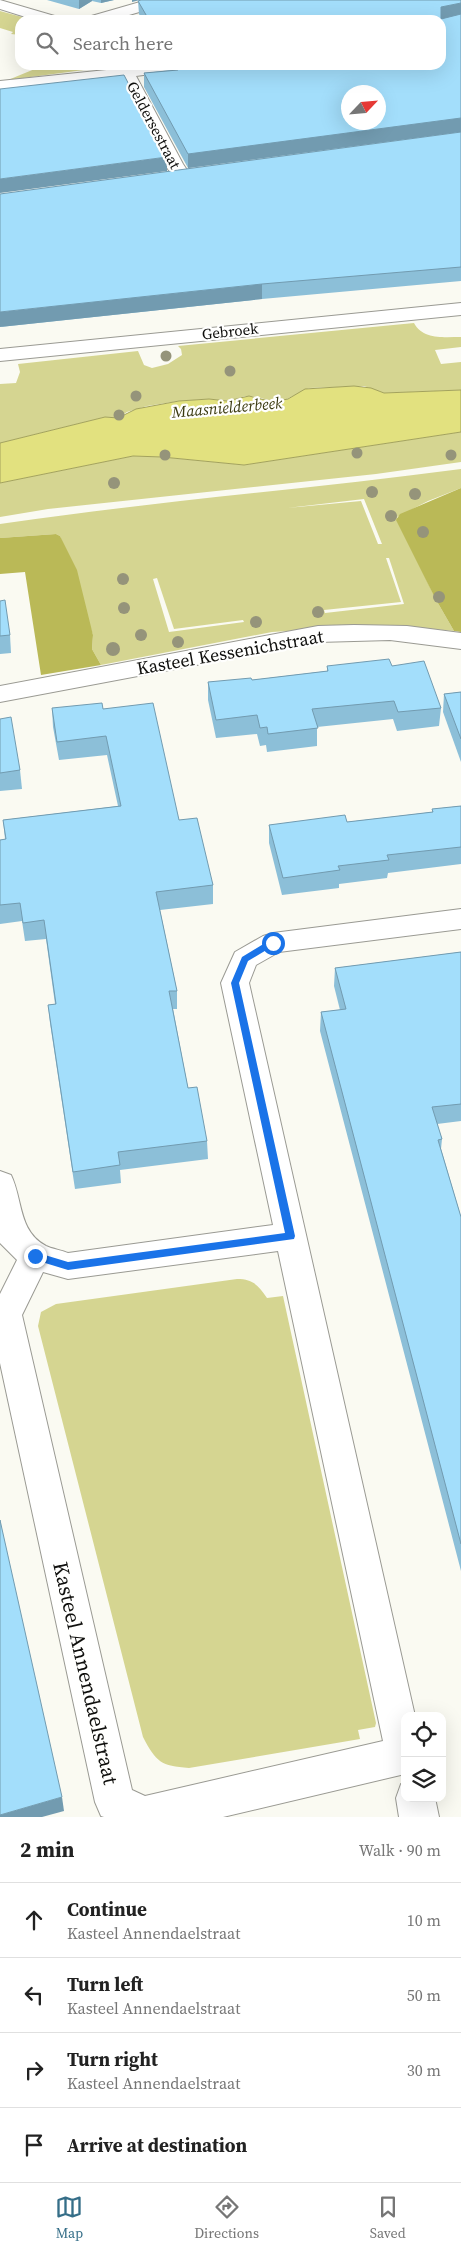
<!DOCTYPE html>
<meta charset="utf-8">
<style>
body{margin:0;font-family:"Source Serif 4",serif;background:#f6f6f6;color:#222}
.controls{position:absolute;right:15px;bottom:15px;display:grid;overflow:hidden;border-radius:10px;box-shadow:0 5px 20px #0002}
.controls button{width:45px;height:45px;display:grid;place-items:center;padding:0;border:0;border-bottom:1px solid #e0e0e0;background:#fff;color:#222;font:25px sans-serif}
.compass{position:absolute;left:341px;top:85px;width:45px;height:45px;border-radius:50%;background:#fff;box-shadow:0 5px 20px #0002;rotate:64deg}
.stop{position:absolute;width:15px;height:15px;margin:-11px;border:4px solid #1a73e8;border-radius:50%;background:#fff}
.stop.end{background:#1a73e8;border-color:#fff;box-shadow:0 1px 5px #0008}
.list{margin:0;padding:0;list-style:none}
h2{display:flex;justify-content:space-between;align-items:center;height:65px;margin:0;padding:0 20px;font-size:21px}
h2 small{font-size:16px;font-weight:400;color:#767676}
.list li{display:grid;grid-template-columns:32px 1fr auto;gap:15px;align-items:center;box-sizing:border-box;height:75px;padding:0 20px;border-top:1px solid #e0e0e0}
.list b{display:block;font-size:19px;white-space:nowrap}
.list p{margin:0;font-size:16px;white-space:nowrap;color:#767676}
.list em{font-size:16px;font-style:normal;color:#767676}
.icon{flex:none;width:28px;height:28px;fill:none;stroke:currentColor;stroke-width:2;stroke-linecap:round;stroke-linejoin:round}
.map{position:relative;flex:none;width:461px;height:1817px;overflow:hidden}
.search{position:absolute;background:#fff;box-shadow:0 5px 20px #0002;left:15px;right:15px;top:15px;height:55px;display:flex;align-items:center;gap:12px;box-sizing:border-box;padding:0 18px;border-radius:15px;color:#767676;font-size:19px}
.sheet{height:365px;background:#fff}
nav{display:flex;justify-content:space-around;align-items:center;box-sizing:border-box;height:70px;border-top:1px solid #e0e0e0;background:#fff;font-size:14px;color:#767676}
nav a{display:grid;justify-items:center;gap:2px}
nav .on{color:#356e88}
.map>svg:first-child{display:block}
.green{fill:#d5d591;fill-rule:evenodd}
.forest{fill:#bab957}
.water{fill:#e2e17f;stroke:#a3a25d}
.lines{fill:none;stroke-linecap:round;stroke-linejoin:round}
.minor-casing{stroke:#9a9a93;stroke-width:2}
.minor{fill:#fff;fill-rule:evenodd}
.tree{fill:#95947a}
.wall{fill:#8cbfd8}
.shaded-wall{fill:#729bb0}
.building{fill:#a3defb;stroke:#729bb0;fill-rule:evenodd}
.route{fill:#1a73e8}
.labels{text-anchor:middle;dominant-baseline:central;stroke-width:4.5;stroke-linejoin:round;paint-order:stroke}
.far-street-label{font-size:15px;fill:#0f0f0d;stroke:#fffffe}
.far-water-label{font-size:16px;font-style:italic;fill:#3a390f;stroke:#fffffe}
.street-label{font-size:18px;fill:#0f0f0d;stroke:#fffffe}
.near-street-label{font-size:21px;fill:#0f0f0d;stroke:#fffffe}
</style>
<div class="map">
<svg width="461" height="1817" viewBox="0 0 461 1817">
<rect width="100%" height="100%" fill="#fafaf2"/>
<g class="green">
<path d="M0,11L33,20H20V35L11,34L13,32L0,28Z"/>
<path d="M49,65H107L99,68L8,80L42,66L46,67Z"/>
<path d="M414,323C423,340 444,337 461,337V347L435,350L441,364L461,362V390L384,393L364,386L309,388L283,401L273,402L258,397L246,396L227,401L209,399L179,401L147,406L127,412L118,418L105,417L0,443V384L16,383L20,372L18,364L138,351L144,365L152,368L168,364L182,355L181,349L178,346Z"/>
<path d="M461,432V462L376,474L48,509L0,517V483L133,456L162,457L244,465Z"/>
<path d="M461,469V488L428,501L397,517L435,598L454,631L384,625L272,632L101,665L92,649L93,635L60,536L56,534L0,538V524L7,523C158,501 310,489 461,469ZM364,499L382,544H378L361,501L287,508ZM386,558H389L404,604L325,613L324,610L401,602ZM157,578L174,629L243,620L244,622L169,632L153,579Z"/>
<path d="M237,1279C253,1279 258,1285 267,1298L283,1296L376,1723L375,1727L358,1730L360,1739L189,1768C161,1766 156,1762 143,1737L38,1326L41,1312L56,1304Z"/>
</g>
<g class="forest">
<path d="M461,488V632L454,631L435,598L396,520L400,514Z"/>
<path d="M56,534L60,536L77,570L93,635L92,649L101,665L41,675L25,572L0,574V538Z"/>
</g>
<path class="water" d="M354,386L371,388L384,393L461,390V432L244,465L162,457L133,456L0,483V443L105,417L118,418L136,409L179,401L209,399L227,401L249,396L273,402L288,399L305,389Z"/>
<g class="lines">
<defs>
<g id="minor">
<path d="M0,0L58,17L60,20H35L0,9Z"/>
<path d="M147,0H172L170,3L112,20H86L88,17Z"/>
<path d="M114,65H130L131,67L146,65H188L186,69L180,70L136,76L183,164L191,176L188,180L182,181L176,180L165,165L121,79L0,91V81L116,69Z"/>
<path d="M461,303V315L0,361V349Z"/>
<path d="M354,625L407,626L461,633V649L390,640L318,642L0,702V686L318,626Z"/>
<path d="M461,909V929L279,952L256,965L249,983L415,1716H405V1774L223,1817H104L101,1816L95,1802L0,1363V1294L17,1260L0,1243V1171L11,1175C23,1200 18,1231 46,1246C52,1249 61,1250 68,1253L273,1225L221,983L235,952L263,936L273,933ZM278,1251L383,1741L145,1796L132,1790L22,1315L43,1272L68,1279Z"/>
<path d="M405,1783V1798H435L439,1817H399L396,1798L401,1784Z"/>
</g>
</defs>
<use href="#minor" class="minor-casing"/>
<use href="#minor" class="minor"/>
</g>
<g class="tree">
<circle cx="166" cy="356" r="5.5"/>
<circle cx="230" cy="371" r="5.5"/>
<circle cx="136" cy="396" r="5.5"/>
<circle cx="119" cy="415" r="5.5"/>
<circle cx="357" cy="453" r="5.5"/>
<circle cx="165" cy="455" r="5.5"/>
<circle cx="451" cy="455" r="5.5"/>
<circle cx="114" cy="483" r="6"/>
<circle cx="372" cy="492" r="6"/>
<circle cx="415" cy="494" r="6"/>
<circle cx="391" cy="516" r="6"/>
<circle cx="423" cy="532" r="6"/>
<circle cx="123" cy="579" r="6"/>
<circle cx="439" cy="597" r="6"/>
<circle cx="124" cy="608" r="6"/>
<circle cx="318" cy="612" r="6"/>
<circle cx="256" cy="622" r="6"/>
<circle cx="141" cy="635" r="6"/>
<circle cx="178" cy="642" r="6"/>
<circle cx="113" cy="649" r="7"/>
</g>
<g class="wall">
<path d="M47,0H114L101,3L92,1L79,9Z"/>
<path d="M461,0V281L262,299L0,327L461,132L188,168L144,87V73L172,70V65H441V20H142L139,14L138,1Z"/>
<path d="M0,601L10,635L11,653L0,654Z"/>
<path d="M327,666H392L441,708L439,726L397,731L393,719L317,727V746L267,752L266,745L260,746L257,734L216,738L208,700V682L252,680L327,671Z"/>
<path d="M461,692V762L443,712L444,694Z"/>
<path d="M52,708L103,709L179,820L213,885V904L160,910L177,991V1009H173L188,1088L207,1141L208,1159L120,1170L121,1183L75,1189L50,1023L48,1005L55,1004L46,939L25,941L22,921L0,924V840L5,839L3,820L118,806L107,755L59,760L53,727Z"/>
<path d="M0,719L20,770L22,789L0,791Z"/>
<path d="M461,806V864L388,873L387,878L339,884V888L282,895L269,843V825L347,822L432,812V809Z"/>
<path d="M461,952V1121L437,1124L442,1139L441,1149L461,1217V1571L320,1031L321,1012L340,1010L334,986L335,968Z"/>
</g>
<g class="shaded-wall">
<path d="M79,0H92V1L79,9Z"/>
<path d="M101,0H114L101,3Z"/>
<path d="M132,0H140L132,2Z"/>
<path d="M461,3V16L440,20L441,7Z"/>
<path d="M461,118V132L188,168V154Z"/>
<path d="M167,157V171L0,193V179Z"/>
<path d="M262,284V299L0,327V312Z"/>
<path d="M62,1797L64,1811L42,1817H0V1815Z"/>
</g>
<g class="building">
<path d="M141,0H461V3L441,7V19L461,14V118L188,154L144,73L178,70L175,65H441V20H149L138,1ZM348,92H378V122H348Z"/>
<path d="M124,75L167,157L0,179V89Z"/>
<path d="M461,132V267L262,284L0,312V194Z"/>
<path d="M5,600L10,635L0,636V601Z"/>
<path d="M389,659L392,666L424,661L441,708L398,712L394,701L312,709L318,728L268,734L267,727L260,728L257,715L216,720L208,682L251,678L252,680L328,671L327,666Z"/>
<path d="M461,692V739L444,694Z"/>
<path d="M102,703L103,709L153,703L179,820L197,818L213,885L156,892L177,991H169L188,1088L197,1087L207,1141L118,1152L120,1165L73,1172L48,1005L56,1004L44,920L23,923L20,903L0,905V840L6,839L3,820L121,806L106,736L57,742L52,708Z"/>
<path d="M11,717L20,770L0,773V719Z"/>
<path d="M461,806V847L387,855L389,860L338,866L340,870L283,878L269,825L345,815L347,822L433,812L432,809Z"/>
<path d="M461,952V1104L432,1107L442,1139L438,1140L461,1217V1544L321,1012L346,1009L335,968Z"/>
<path d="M0,1520L62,1797L0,1815Z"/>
</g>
<path class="route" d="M270,940H276L278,943L248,961L239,983L295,1236L294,1239L68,1270L32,1259V1253L35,1252L68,1262L285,1233L231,983L242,957Z"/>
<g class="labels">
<g class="far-street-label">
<text transform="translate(154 125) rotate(62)">Geldersestraat</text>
<text transform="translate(230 331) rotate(-6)">Gebroek</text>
</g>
<g class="far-water-label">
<text transform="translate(227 407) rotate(-5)">Maasnielderbeek</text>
</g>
<g class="street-label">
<text transform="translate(230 652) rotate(-10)">Kasteel Kessenichstraat</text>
</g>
<g class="near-street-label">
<text transform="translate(86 1673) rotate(77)">Kasteel Annendaelstraat</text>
</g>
</g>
</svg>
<div class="controls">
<button><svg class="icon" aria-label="locate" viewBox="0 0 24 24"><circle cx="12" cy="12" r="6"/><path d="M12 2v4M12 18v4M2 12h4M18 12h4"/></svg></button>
<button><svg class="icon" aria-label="layers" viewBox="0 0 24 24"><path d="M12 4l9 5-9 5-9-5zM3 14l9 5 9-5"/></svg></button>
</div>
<svg class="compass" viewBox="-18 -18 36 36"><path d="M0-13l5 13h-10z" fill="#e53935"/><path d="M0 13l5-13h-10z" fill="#767676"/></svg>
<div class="stop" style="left:273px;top:943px"></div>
<div class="stop end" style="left:35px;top:1256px"></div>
<div class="search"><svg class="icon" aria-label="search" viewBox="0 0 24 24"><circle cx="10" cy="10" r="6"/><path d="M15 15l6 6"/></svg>Search here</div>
</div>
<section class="sheet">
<h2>2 min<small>Walk · 90 m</small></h2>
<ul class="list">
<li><svg class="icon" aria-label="ahead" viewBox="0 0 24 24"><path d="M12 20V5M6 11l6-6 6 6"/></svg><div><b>Continue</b><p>Kasteel Annendaelstraat</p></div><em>10 m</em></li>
<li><svg class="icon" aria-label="left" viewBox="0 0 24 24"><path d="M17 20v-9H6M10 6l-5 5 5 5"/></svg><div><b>Turn left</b><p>Kasteel Annendaelstraat</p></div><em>50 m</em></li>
<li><svg class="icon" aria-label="right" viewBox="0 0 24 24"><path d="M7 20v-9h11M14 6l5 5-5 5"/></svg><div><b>Turn right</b><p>Kasteel Annendaelstraat</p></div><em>30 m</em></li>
<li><svg class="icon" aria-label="arrive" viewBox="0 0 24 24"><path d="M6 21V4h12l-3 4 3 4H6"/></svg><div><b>Arrive at destination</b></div></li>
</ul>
</section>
<nav>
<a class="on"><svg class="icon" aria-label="map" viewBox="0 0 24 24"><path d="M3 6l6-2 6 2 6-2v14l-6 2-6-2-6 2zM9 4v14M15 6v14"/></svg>Map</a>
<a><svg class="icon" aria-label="directions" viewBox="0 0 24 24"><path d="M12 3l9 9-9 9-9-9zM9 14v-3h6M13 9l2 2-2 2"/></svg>Directions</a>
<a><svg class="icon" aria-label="saved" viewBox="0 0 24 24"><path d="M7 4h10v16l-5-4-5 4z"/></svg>Saved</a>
</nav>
